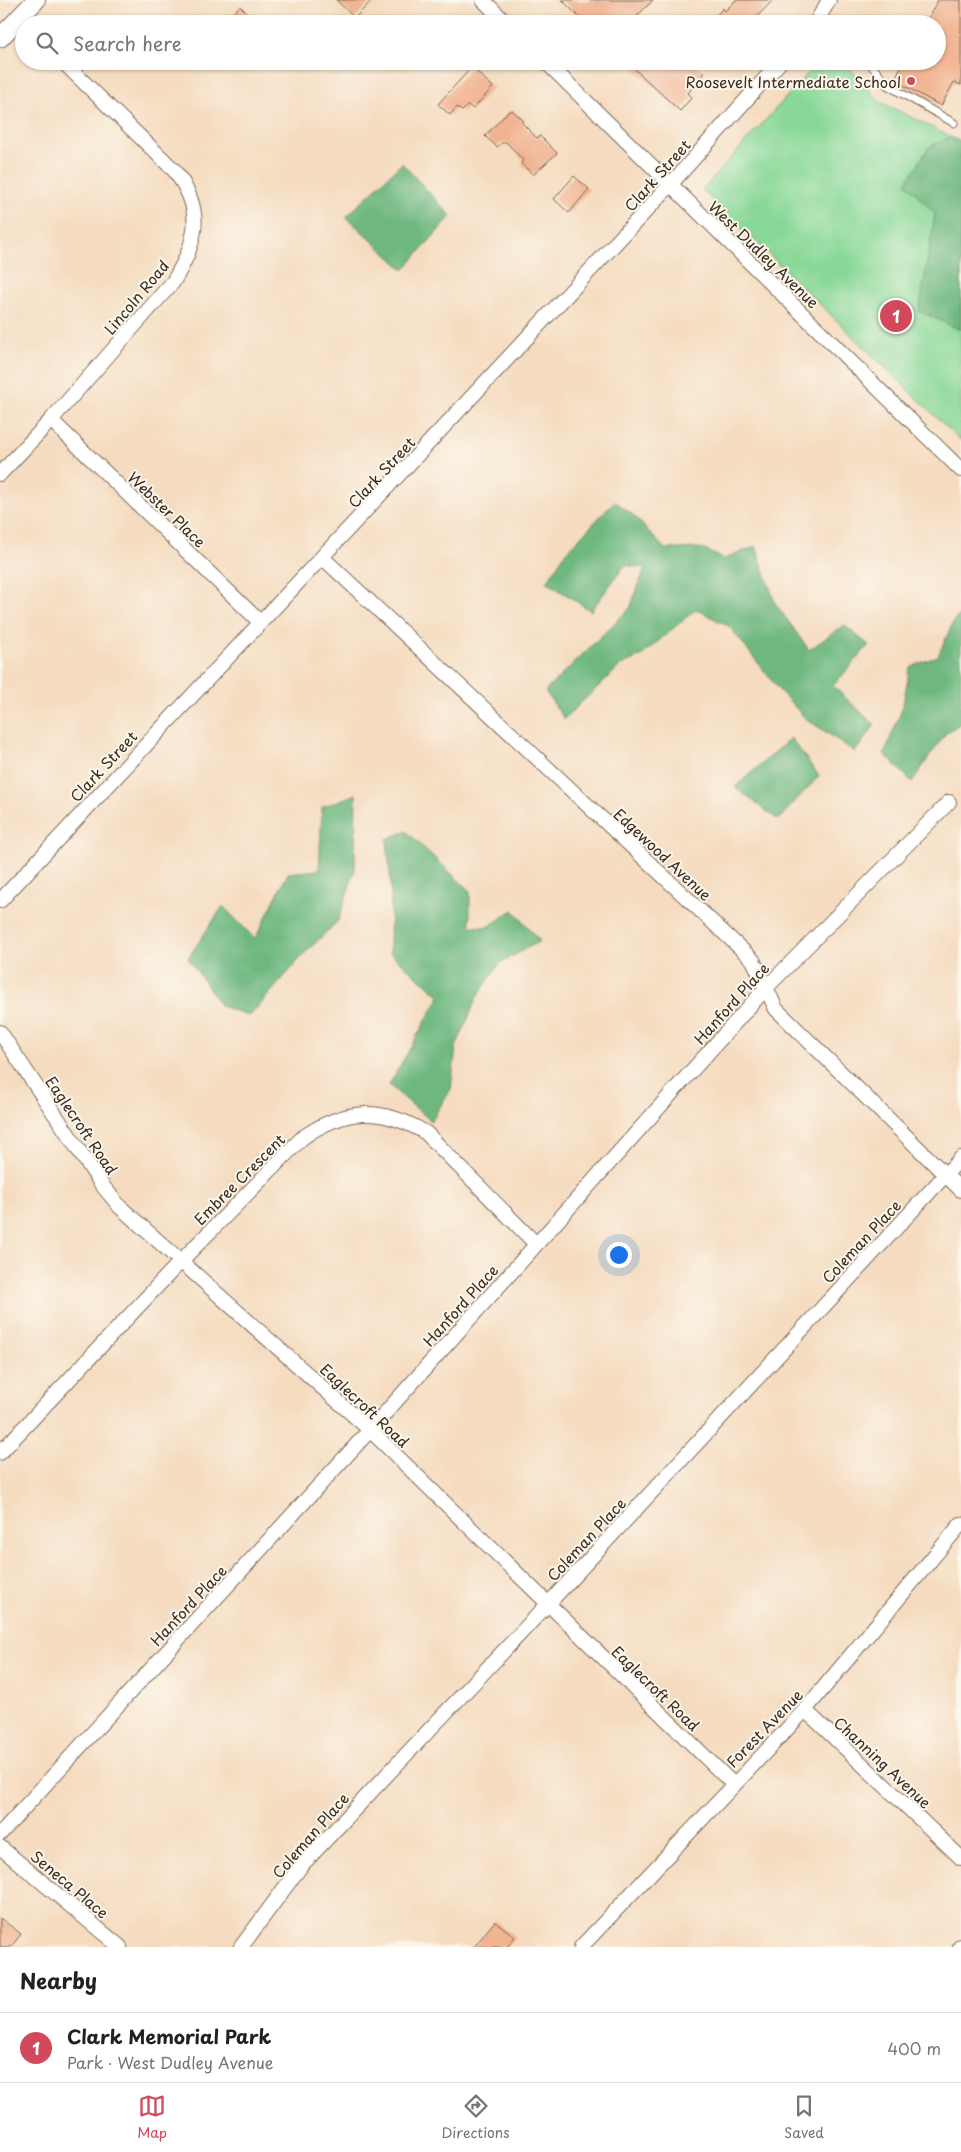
<!DOCTYPE html>
<meta charset="utf-8">
<style>
body{margin:0;font-family:"Playpen Sans",sans-serif;background:#f2f2f2;color:#202124}
.you{position:absolute;left:618px;top:1254px;width:18px;height:18px;margin:-12px;border:4px solid #fff;border-radius:50%;background:#1a73e8;box-shadow:0 0 0 8px #1a73e833}
.badge{display:grid;place-items:center;width:32px;height:32px;border-radius:50%;background:#d1495b;color:#fff;font-size:16px;font-weight:700}
.pin{position:absolute;translate:-50% -50%;border:2px solid #fff;box-shadow:0 1px 5px #0006}
.list{margin:0;padding:0;list-style:none}
h2{display:flex;justify-content:space-between;align-items:center;height:65px;margin:0;padding:0 20px;font-size:21px}
h2 small{font-size:16px;font-weight:400;color:#757577}
.list li{display:grid;grid-template-columns:32px 1fr auto;gap:15px;align-items:center;box-sizing:border-box;height:70px;padding:0 20px;border-top:1px solid #e0e0e0}
.list b{display:block;font-size:19px;white-space:nowrap}
.list p{margin:0;font-size:16px;white-space:nowrap;color:#757577}
.list em{font-size:16px;font-style:normal;color:#757577}
.icon{flex:none;width:28px;height:28px;fill:none;stroke:currentColor;stroke-width:2;stroke-linecap:round;stroke-linejoin:round}
.map{position:relative;flex:none;width:961px;height:1947px;overflow:hidden}
.search{position:absolute;background:#fff;box-shadow:0 1px 4px #0004;left:15px;right:15px;top:15px;height:55px;display:flex;align-items:center;gap:12px;box-sizing:border-box;padding:0 18px;border-radius:28px;color:#757577;font-size:19px}
.sheet{height:135px;background:#fff}
nav{display:flex;justify-content:space-around;align-items:center;box-sizing:border-box;height:70px;border-top:1px solid #e0e0e0;background:#fff;font-size:14px;color:#757577}
nav a{display:grid;justify-items:center;gap:2px}
nav .on{color:#d1495b}
.map>svg:first-child{display:block}
.green{fill:#89d898;stroke:#62815b}
.forest{fill:#6eb880;stroke:#54714f}
.building{fill:#f1b492}
.lines{fill:none;stroke-linecap:round;stroke-linejoin:round}
.service-casing{stroke:#7c6857;stroke-width:9}
.minor-casing{stroke:#7c6857;stroke-width:16}
.tertiary-casing{stroke:#7c6857;stroke-width:20}
.service{stroke:#fff;stroke-width:7}
.minor{stroke:#fff;stroke-width:14}
.tertiary{stroke:#fff;stroke-width:18}
.poi-dot{fill:#d1495b;stroke:#fbf7ec;stroke-width:2}
.labels{text-anchor:middle;dominant-baseline:central;stroke-width:4;stroke-linejoin:round;paint-order:stroke}
.poi-label{font-size:15px;fill:#3b2a1e;stroke:#fbf7ec;text-anchor:end}
.street-label{font-size:15px;fill:#3b2a1e;stroke:#fbf7ec}
</style>
<div class="map">
<svg width="961" height="1947" viewBox="0 0 961 1947">
<rect width="100%" height="100%" fill="#fbf7ec"/>
<filter id="ink" filterUnits="userSpaceOnUse"><feTurbulence type="fractalNoise" baseFrequency=".02" numOctaves="2"/><feDisplacementMap in="SourceGraphic" scale="10" xChannelSelector="R" yChannelSelector="G"/><feConvolveMatrix kernelMatrix="1 2 1 2 8 2 1 2 1" color-interpolation-filters="sRGB"/></filter>
<filter id="wash" filterUnits="userSpaceOnUse"><feTurbulence type="fractalNoise" baseFrequency=".0096" numOctaves="4" result="noise"/><feDisplacementMap in="SourceGraphic" scale="20" xChannelSelector="R" yChannelSelector="G"/><feGaussianBlur stdDeviation="1.12" result="paint"/><feColorMatrix in="noise" values="0 0 0 0 0 0 0 0 0 0 0 0 0 0 0 0 0 1.4 0 .05"/><feComposite in="paint" operator="in"/></filter>
<g filter="url(#wash)">
<rect width="100%" height="100%" fill="#f5dcc0"/>
<path class="green" d="M819,61H843L879,101L961,142V441L702,190Z"/>
<g class="forest">
<path d="M950,137L961,142V330L919,311L935,214L906,183L929,147Z"/>
<path d="M402,163L451,216L404,270L346,217Z"/>
<path d="M615,501L634,516L665,549L701,548L724,559L756,546L775,603L809,650L844,625L869,645L833,686L875,725L855,752L805,718L779,690L730,627L696,609L641,656L621,665L564,719L545,691L630,608L645,568L625,565L591,611L547,582L566,552Z"/>
<path d="M961,614V723L946,733L912,782L884,754L902,709L910,667L938,656L954,620Z"/>
<path d="M791,738L819,776L778,820L735,787Z"/>
<path d="M356,794L355,870L338,921L305,953L250,1016L221,1006L188,958L223,906L255,939L288,873L319,870L322,807Z"/>
<path d="M406,831L470,891V926L488,927L513,910L540,941L500,963L477,997L456,1047L451,1089L431,1121L389,1085L440,996L390,953L391,891L387,839Z"/>
</g>
<g id="blocks">
<g class="building">
<path d="M336,0H372L355,18Z"/>
<path d="M562,0H653L629,24H586Z"/>
<path d="M736,0H773L750,24H708L723,8L725,11Z"/>
<path d="M938,0H961V85L954,82L941,106L894,80L904,61H937V24H925Z"/>
<path d="M240,6L259,24H223Z"/>
<path d="M626,61H692L704,73L688,93L692,97L680,111Z"/>
<path d="M472,67L493,87L473,109L468,105L462,111L457,107L450,115L438,104Z"/>
<path d="M512,110L523,120L522,123L537,138L540,136L557,153L533,175L521,163L523,160L506,142L504,143L503,142L497,147L485,136L509,111L510,112Z"/>
<path d="M574,176L589,189L569,213L554,199Z"/>
<path d="M0,1918L21,1934L11,1947H0Z"/>
<path d="M495,1921L515,1937L507,1947H474Z"/>
</g>
</g>
</g>
<g filter="url(#ink)">
<use href="#blocks" fill-opacity="0" stroke="#7c6857" stroke-width="1"/>
<g class="lines">
<defs>
<path id="service" d="M868,61L887,85L954,123"/>
<g id="minor">
<path d="M483,0L507,24"/>
<path d="M815,24L829,0"/>
<path d="M545,61L961,470"/>
<path d="M51,420L260,622"/>
<path d="M0,474L51,420L173,282C198,241 205,210 174,170L62,61"/>
<path d="M323,558L753,960L776,1009L961,1190"/>
<path d="M0,901L670,185L781,61"/>
<path d="M0,1032L102,1185L120,1207L370,1430L733,1784"/>
<path d="M0,1453L181,1261L302,1138C344,1108 381,1106 426,1133L536,1244"/>
<path d="M805,1710L961,1858"/>
<path d="M0,1834L370,1430L766,988L949,802"/>
<path d="M0,1847L120,1947"/>
<path d="M241,1947L301,1866L548,1604L961,1158"/>
<path d="M581,1947L805,1710L961,1524"/>
<path d="M960,1947L961,1946"/>
</g>
<path id="tertiary" d="M0,38L36,0"/>
</defs>
<use href="#service" class="service-casing"/>
<use href="#minor" class="minor-casing"/>
<use href="#tertiary" class="tertiary-casing"/>
<use href="#service" class="service"/>
<use href="#minor" class="minor"/>
<use href="#tertiary" class="tertiary"/>
</g>
</g>
<circle class="poi-dot" cx="911" cy="81" r="5"/>
<g class="labels">
<g class="poi-label">
<text x="901" y="81">Roosevelt Intermediate School</text>
</g>
<g class="street-label">
<text transform="translate(657 175) rotate(-48)">Clark Street</text>
<text transform="translate(764 254) rotate(44)">West Dudley Avenue</text>
<text transform="translate(136 297) rotate(-50)">Lincoln Road</text>
<text transform="translate(381 472) rotate(-47)">Clark Street</text>
<text transform="translate(167 509) rotate(44)">Webster Place</text>
<text transform="translate(103 766) rotate(-47)">Clark Street</text>
<text transform="translate(663 854) rotate(43)">Edgewood Avenue</text>
<text transform="translate(731 1003) rotate(-48)">Hanford Place</text>
<text transform="translate(82 1125) rotate(56)">Eaglecroft Road</text>
<text transform="translate(239 1179) rotate(-45)">Embree Crescent</text>
<text transform="translate(861 1241) rotate(-47)">Coleman Place</text>
<text transform="translate(460 1305) rotate(-48)">Hanford Place</text>
<text transform="translate(365 1405) rotate(43)">Eaglecroft Road</text>
<text transform="translate(586 1539) rotate(-47)">Coleman Place</text>
<text transform="translate(188 1605) rotate(-47)">Hanford Place</text>
<text transform="translate(656 1688) rotate(44)">Eaglecroft Road</text>
<text transform="translate(764 1728) rotate(-46)">Forest Avenue</text>
<text transform="translate(883 1762) rotate(43)">Channing Avenue</text>
<text transform="translate(310 1835) rotate(-49)">Coleman Place</text>
<text transform="translate(70 1884) rotate(40)">Seneca Place</text>
</g>
</g>
</svg>
<div class="you"></div>
<div class="pin badge" style="left:896px;top:316px">1</div>
<div class="search"><svg class="icon" aria-label="search" viewBox="0 0 24 24"><circle cx="10" cy="10" r="6"/><path d="M15 15l6 6"/></svg>Search here</div>
</div>
<section class="sheet">
<h2>Nearby<small></small></h2>
<ul class="list">
<li><span class="badge">1</span><div><b>Clark Memorial Park</b><p>Park · West Dudley Avenue</p></div><em>400 m</em></li>
</ul>
</section>
<nav>
<a class="on"><svg class="icon" aria-label="map" viewBox="0 0 24 24"><path d="M3 6l6-2 6 2 6-2v14l-6 2-6-2-6 2zM9 4v14M15 6v14"/></svg>Map</a>
<a><svg class="icon" aria-label="directions" viewBox="0 0 24 24"><path d="M12 3l9 9-9 9-9-9zM9 14v-3h6M13 9l2 2-2 2"/></svg>Directions</a>
<a><svg class="icon" aria-label="saved" viewBox="0 0 24 24"><path d="M7 4h10v16l-5-4-5 4z"/></svg>Saved</a>
</nav>
